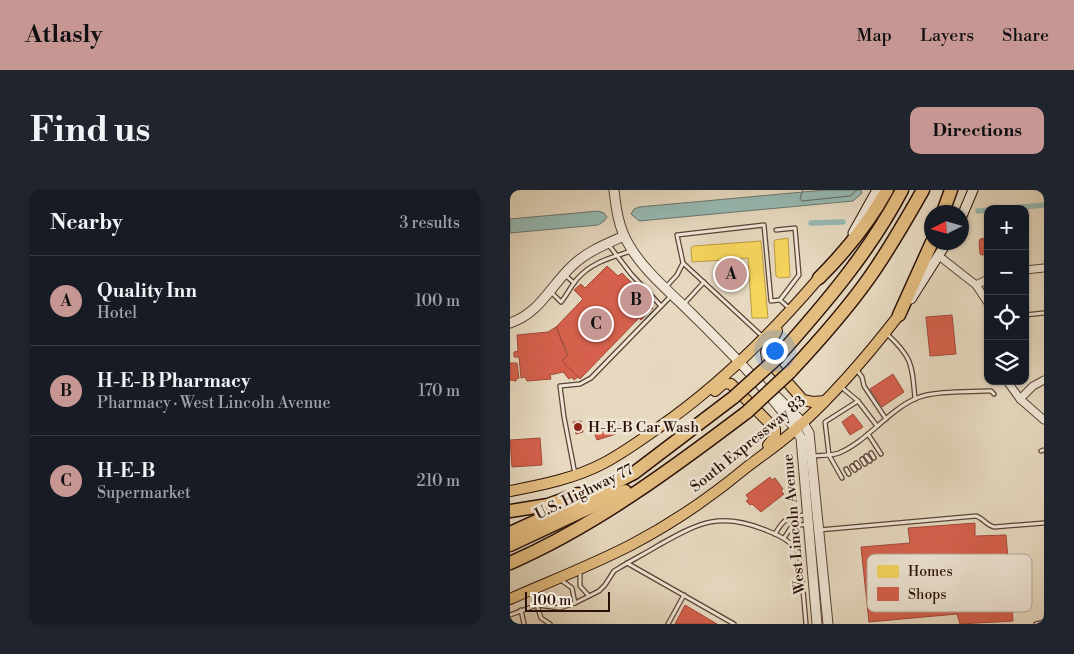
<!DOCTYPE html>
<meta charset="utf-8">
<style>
body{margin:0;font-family:"Libre Bodoni",serif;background:#20242c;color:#f1f3f6}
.controls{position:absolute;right:15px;top:15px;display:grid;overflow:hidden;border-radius:10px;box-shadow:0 1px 4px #0004}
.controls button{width:45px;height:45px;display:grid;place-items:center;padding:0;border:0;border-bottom:1px solid #363941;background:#171b24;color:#f1f3f6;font:25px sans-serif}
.compass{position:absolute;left:414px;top:15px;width:45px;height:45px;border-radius:50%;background:#171b24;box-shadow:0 1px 4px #0004;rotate:265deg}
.scale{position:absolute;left:15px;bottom:12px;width:85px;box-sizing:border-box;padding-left:5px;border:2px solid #2a1107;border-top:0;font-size:14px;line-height:18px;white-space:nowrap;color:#2a1107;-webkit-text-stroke:4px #efe6d6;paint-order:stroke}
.you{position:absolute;left:264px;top:160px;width:18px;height:18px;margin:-12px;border:4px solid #fff;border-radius:50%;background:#1a73e8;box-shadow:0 0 0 8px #1a73e833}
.badge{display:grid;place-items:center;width:32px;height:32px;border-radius:50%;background:#c59692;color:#111;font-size:16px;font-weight:700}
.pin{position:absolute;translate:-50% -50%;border:2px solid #fff;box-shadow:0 1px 5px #0006}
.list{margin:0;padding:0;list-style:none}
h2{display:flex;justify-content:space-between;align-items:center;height:65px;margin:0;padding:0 20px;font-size:21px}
h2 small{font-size:16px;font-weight:400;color:#9ea1a6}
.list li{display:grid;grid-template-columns:32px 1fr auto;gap:15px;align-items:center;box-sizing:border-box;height:90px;padding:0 20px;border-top:1px solid #363941}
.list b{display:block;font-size:19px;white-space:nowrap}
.list p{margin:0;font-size:16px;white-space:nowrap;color:#9ea1a6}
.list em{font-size:16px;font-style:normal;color:#9ea1a6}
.icon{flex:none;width:28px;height:28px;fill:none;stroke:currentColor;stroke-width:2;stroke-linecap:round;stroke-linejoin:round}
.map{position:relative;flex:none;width:534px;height:434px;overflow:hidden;border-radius:10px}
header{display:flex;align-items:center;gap:30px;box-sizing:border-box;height:70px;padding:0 25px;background:#c59692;color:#111}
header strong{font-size:24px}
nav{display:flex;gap:28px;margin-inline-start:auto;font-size:18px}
.intro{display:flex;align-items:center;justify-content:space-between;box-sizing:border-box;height:120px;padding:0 30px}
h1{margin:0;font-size:35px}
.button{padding:12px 22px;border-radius:10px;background:#c59692;color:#111;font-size:18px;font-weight:700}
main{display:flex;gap:30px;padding:0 30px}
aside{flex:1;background:#171b24;border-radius:10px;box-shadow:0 1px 4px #0004}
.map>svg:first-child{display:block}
.water{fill:#96bab3;stroke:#6b766e}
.homes{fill:#f6d55c;stroke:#b99a42}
.shops{fill:#d6604d;stroke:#a24838}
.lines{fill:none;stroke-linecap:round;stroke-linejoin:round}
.shore{stroke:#60665d;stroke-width:1}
.canal{stroke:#96bab3;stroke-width:5.5}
.service-casing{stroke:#594335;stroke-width:5.5}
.minor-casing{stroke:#594335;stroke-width:9}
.tertiary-casing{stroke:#594335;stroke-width:11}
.secondary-casing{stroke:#2a1107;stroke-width:11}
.primary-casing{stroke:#2a1107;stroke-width:12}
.motorway-casing{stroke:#2a1107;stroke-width:15}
.service{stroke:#efe6d6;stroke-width:3}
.minor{stroke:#efe6d6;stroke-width:7}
.tertiary{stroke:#efe6d6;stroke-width:9}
.secondary{stroke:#efe6d6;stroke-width:9}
.primary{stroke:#e3bc80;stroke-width:10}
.motorway{stroke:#e3bc80;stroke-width:12}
.motorway-bridge-casing{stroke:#2a1107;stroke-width:15;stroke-linecap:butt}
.motorway-bridge{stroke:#e3bc80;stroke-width:12}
.poi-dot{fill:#8f2418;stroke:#efe6d6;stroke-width:2}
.labels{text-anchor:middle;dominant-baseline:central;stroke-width:5;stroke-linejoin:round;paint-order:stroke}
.poi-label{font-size:15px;fill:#2a1107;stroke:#efe6d6;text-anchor:start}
.street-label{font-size:15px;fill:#2a1107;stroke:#efe6d6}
.key{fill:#efe6d6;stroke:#b4a698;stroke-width:1}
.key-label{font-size:14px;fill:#2a1107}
</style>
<header>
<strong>Atlasly</strong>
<nav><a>Map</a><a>Layers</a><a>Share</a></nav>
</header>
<div class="intro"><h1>Find us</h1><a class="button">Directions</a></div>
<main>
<aside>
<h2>Nearby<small>3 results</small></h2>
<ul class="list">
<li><span class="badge">A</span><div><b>Quality Inn</b><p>Hotel</p></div><em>100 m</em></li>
<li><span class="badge">B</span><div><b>H-E-B Pharmacy</b><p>Pharmacy · West Lincoln Avenue</p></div><em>170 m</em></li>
<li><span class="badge">C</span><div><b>H-E-B</b><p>Supermarket</p></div><em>210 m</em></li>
</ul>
</aside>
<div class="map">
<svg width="534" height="434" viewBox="0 0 534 434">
<rect width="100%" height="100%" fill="#e6d9c0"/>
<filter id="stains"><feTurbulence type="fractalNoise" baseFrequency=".004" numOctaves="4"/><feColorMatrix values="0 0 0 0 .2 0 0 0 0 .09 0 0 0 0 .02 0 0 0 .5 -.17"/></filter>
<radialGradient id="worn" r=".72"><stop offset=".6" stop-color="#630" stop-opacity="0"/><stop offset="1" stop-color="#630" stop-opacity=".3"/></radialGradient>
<g class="water">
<path d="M315,0H351L352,3L343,11L129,31L121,24L124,19L129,17Z"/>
<path d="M88,21L94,23L97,27L94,31L88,35L0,43V29Z"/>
</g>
<g class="homes">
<path d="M278,48L280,87L270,88L266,86L264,51L265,50Z"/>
<path d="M251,51L258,128H242L238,68L228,69L230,95L223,98L215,97L213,70L182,72L181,58L184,56Z"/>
</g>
<g class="shops">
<path d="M478,48V64L472,65L470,64L469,51H470V49Z"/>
<path d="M97,76L108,86L112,83L142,113L140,115L143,118L131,130L129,128L70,189L52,171L58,164L46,137L73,109L64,100L71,94L75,98Z"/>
<path d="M442,125L446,164L420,166L416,127Z"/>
<path d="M46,137L57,165L52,171L68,187L64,190L62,187L59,189L53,182L40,185L41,189L17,191L15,187L11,188L9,167H4V162L8,161L7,145L38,142Z"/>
<path d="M0,173H7L9,188L6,189V191L0,190Z"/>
<path d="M383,184L394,202L372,217L360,199Z"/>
<path d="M343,224L353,237L340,245L332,232Z"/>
<path d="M71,231L73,242L66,244L63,232Z"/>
<path d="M101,236L106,244L87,250L84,242Z"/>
<path d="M30,248L32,275L2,277L0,250Z"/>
<path d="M260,287L262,290L265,288L273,299L271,301L274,304L251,322L242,314L240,315L236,311L239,309L236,305Z"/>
<path d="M465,333V346L496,345L503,431L450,434L447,424L359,432L351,357L400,353L398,338Z"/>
<path d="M175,415L207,434H165Z"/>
</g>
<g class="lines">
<path class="shore" d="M293,0L290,8L292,11L340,6L347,0"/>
<g class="canal">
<path d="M492,19L534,15"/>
<path d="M468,21L478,20"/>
<path d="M301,33L333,32"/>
</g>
<defs>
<g id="service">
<path d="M266,40L285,38L289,85L270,110L279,118"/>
<path d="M98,54L121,84L151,116"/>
<path d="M173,73L167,45L254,35L261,111L270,110"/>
<path d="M55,85L64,93"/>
<path d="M155,98L167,85L173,73L252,146"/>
<path d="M41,102L51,112C57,105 61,96 67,89C82,72 100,68 121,61"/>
<path d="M173,115L194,92"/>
<path d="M515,125L534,123"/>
<path d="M377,144C403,168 402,175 405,209"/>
<path d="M346,179L352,187L354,196L376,229"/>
<path d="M330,196L348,211L367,236"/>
<path d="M358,244L371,264"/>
<path d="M531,261L534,260"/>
<path d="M361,263L364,268"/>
<path d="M302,266C310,265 321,266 329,263C358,251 378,220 407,208C424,201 457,202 476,201H481L484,204"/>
<path d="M356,266L360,271"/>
<path d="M352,269L355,274"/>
<path d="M346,273L349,277"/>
<path d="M342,276L345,280"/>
<path d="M336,279L339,284"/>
<path d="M65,284L54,227L50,196L70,194L81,188L161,106"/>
<path d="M332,288L319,265L315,232L348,211"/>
<path d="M309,340L466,326C473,328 476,335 484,337L534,333"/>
<path d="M265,344C274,328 279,326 297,325"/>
<path d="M274,348L282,336L298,334"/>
<path d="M117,373L224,434"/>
<path d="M70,381V396L79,406"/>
<path d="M51,390L62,398L65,413"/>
<path d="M27,415L31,428L40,434"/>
<path d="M11,420L14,434"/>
<path d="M0,425L27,415L50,418L65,413L89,401L95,395L104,381L109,378C122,370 136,363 149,355C190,332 211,321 258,341C271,346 285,353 290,366L296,434"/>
<path d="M158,434L174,405"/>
<path d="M526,434L534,432"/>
</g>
<g id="minor">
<path d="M429,66L466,95L478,113"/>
<path d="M515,80L534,78"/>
<path d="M466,95L478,89"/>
<path d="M497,191L510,209L534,230"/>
<path d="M510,209L523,196L534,190"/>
</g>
<g id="tertiary">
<path d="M104,0C106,19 109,39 119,55C134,81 160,102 181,123C218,160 259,200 288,243L291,248L307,434"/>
<path d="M0,133C30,123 41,95 63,75C78,61 96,54 114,46"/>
<path d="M263,203L293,233L299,243L318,434"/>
</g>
<g id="secondary">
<path d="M452,26L463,0"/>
<path d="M343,43L367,0"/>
<path d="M401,109L437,52"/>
</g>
<g id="primary">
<path d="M267,141L256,162L257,169L293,210L303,212L315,211"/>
<path d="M205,201L214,193L221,194L265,239V247L258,255"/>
<path d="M0,301C32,295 66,288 94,273C113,263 131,250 148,238C209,196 261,144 309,88"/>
<path d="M0,409C41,391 82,375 121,355C163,333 201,307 237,277C254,264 272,252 288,237C325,204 358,165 389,125"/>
</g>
<g id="motorway">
<path d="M433,22L441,0"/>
<path d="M309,88C336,61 359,33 377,0"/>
<path d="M389,125L422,52"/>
<path d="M266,169C313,116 359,63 392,0"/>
<path d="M280,182C308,152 335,122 359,88C379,60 396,30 413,0"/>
<path d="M0,321L38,315L68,304"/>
<path d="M0,343L66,313L124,283L224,207"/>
<path d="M0,355L115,301"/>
<path d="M0,373C85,336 163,278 237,222"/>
</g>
</defs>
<use href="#service" class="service-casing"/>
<use href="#minor" class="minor-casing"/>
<use href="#tertiary" class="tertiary-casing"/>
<use href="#secondary" class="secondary-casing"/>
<use href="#primary" class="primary-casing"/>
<use href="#motorway" class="motorway-casing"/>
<use href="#service" class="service"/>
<use href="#minor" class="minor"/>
<use href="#tertiary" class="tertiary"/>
<use href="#secondary" class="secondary"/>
<use href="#primary" class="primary"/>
<use href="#motorway" class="motorway"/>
<defs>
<g id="motorway-bridge">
<path d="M224,207L266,169"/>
<path d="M237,222L280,182"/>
</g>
</defs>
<use href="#motorway-bridge" class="motorway-bridge-casing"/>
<use href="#motorway-bridge" class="motorway-bridge"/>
</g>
<circle class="poi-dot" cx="68" cy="237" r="5"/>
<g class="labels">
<g class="poi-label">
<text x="78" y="237">H-E-B Car Wash</text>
</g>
<g class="street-label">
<text transform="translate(238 254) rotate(-39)">South Expressway 83</text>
<text transform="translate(74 302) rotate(-26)">U.S. Highway 77</text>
<text transform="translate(284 334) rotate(-95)">West Lincoln Avenue</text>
</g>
</g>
<rect x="357" y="364" width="165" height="58" rx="8" class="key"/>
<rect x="367" y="375" width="22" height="13" fill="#f6d55c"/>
<rect x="367" y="397" width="22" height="14" fill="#d6604d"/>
<g class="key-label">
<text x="398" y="386">Homes</text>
<text x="398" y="409">Shops</text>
</g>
<rect width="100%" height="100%" filter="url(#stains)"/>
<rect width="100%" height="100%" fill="url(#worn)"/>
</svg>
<div class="controls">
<button>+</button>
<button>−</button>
<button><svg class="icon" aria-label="locate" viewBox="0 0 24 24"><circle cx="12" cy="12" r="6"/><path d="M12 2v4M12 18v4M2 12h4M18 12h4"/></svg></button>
<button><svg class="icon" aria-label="layers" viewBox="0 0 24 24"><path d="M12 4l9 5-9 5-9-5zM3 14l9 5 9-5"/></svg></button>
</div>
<svg class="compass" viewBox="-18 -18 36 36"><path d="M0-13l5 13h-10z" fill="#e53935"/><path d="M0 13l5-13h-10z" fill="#9ea1a6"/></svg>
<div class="scale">100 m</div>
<div class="you"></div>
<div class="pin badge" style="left:221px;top:84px">A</div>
<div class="pin badge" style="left:126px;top:110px">B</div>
<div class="pin badge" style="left:86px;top:134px">C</div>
</div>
</main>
